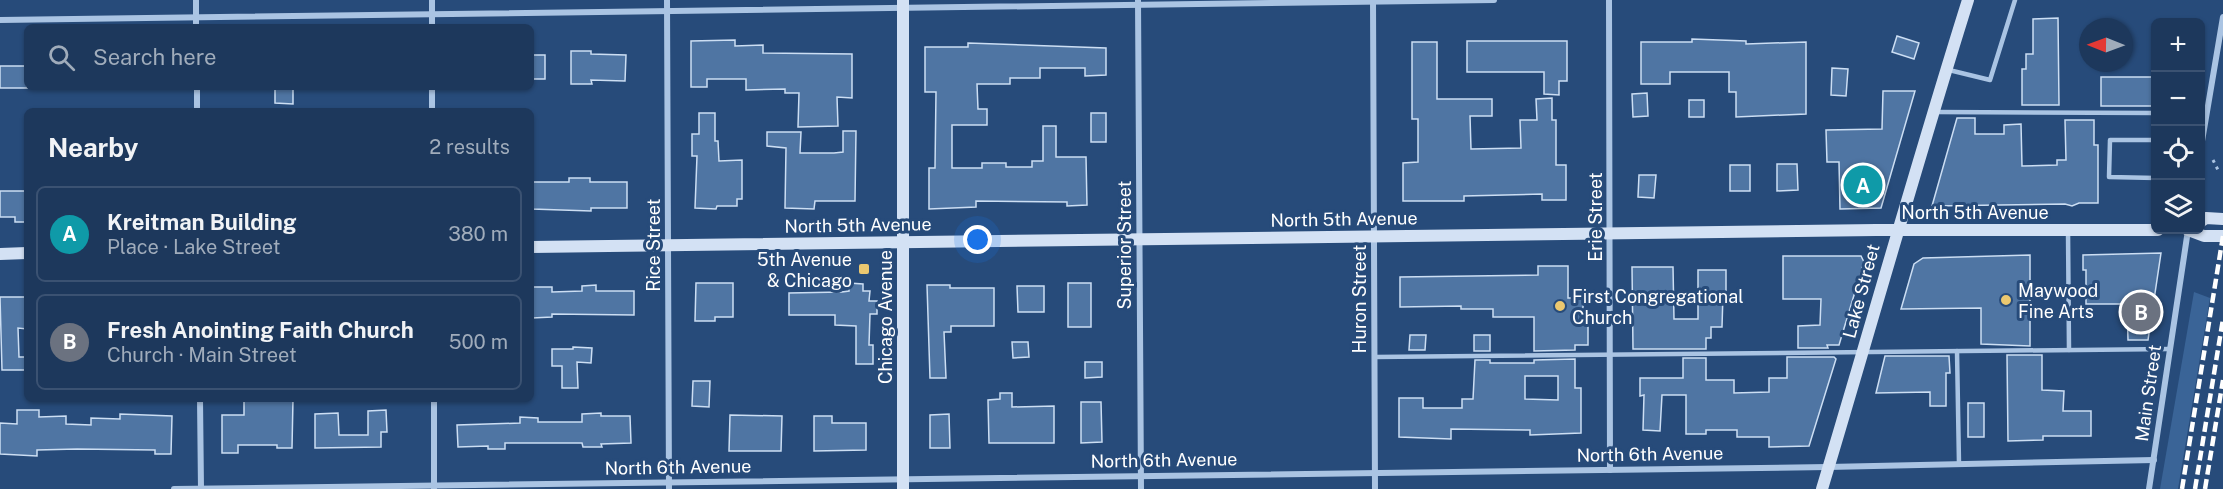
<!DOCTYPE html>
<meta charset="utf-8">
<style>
body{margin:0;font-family:"Public Sans",sans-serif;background:#2a4365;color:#f1f3f6}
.controls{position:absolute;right:18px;top:18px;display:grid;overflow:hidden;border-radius:9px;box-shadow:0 2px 4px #0004}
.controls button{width:54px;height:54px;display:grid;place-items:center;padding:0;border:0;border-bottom:2px solid #3b5272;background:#1d385c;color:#f1f3f6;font:30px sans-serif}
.compass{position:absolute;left:2079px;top:18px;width:54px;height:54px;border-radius:50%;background:#1d385c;box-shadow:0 2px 4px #0004;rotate:271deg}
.you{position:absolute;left:978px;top:240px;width:21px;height:21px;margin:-15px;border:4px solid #fff;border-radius:50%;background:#1a73e8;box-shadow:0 0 0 9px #1a73e833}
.badge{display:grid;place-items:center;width:39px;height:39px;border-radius:50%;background:#95b2f1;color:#fff;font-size:20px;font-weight:700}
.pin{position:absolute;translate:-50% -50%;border:3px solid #fff;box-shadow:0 2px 6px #0006}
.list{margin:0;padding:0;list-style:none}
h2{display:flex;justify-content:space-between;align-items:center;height:78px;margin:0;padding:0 24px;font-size:26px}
h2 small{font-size:20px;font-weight:400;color:#a0acbb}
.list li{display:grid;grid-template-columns:39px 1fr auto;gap:18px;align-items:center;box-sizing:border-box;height:96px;margin:0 12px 12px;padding:0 12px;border:2px solid #3b5272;border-radius:9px}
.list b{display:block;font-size:22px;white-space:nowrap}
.list p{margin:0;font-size:20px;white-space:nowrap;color:#a0acbb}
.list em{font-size:20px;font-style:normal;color:#a0acbb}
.icon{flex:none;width:33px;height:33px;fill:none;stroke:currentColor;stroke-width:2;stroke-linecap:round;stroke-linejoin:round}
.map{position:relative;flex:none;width:2223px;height:489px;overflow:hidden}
.search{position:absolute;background:#1d385c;box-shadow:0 2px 4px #0004;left:24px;top:24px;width:510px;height:66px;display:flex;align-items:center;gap:15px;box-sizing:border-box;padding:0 21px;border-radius:9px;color:#a0acbb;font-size:22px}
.panel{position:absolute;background:#1d385c;box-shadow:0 2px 4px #0004;left:24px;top:108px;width:510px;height:294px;border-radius:9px}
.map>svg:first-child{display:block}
.green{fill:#3a6497}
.building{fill:#4f75a3;stroke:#ccdef3;stroke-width:1.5;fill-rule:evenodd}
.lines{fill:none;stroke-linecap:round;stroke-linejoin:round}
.path{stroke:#aac4e3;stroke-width:3;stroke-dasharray:3 4.5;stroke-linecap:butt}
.lane{stroke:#aac4e3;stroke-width:4.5}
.street{stroke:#aac4e3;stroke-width:6}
.secondary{stroke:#d3e1f4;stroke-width:12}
.rail{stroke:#fff;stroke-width:4.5;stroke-dasharray:10 4.5;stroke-linecap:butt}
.poi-dot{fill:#ebc870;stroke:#274b7a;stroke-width:2}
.labels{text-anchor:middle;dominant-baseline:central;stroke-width:6;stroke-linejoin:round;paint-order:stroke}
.street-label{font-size:18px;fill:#fff;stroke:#274b7a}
.poi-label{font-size:18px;fill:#fff;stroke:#274b7a;text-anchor:start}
</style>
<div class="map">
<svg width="2223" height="489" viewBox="0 0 2223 489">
<rect width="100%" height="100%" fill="#274b7a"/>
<path class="green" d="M2194,292L2210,298L2178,489H2160Z"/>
<g class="building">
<path d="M2058,18L2059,105H2022V69H2026V54H2033V19Z"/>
<path d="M1897,36L1919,43L1914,59L1892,52Z"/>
<path d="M1692,39L1746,41V44L1806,42V114L1736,117V92H1729V72H1670V84H1641V42H1692Z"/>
<path d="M735,40V46L763,45V53L852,54V98L837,97L838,126L798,127L799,93H785V89L746,90V79H707V87H691V41Z"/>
<path d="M1467,41H1567V81H1559V95L1544,94V72H1467Z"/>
<path d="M1412,42H1437V99H1492V116H1470L1471,149L1521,148L1520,120H1537L1536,99L1552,98V120H1556V165H1566V200H1542V194L1464,196V201H1403V163L1418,162V119H1412Z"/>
<path d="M968,43L1106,48V75L1085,76V68H1040V78H1010V84H977L978,109H987V125H952V168H982V163H1006V167H1032V161H1043V126H1056V157H1086L1087,205L1067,206V202L976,201V207L929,209V168H935L936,92H925V47H968Z"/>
<path d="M571,51H591V54L626,55L625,81L591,80L592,84H571Z"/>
<rect x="531" y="55" width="14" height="24"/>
<rect x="0" y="66" width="27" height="22"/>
<path d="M1832,68L1848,69L1846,96L1831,95Z"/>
<rect x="2101" y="77" width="55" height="29"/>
<path d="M275,87H293V104L275,103Z"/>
<path d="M1883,91H1915L1881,208L1840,209L1839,162H1827L1826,130L1882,129Z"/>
<path d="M1647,93L1648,116L1633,117L1632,94Z"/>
<rect x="1689" y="100" width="15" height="17"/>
<path d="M699,113H715V141H718L719,161L742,160V199H737V206H717L716,209L695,208L697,156H692V134H699Z"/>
<rect x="1091" y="113" width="15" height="29"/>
<path d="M1957,118H1975V134H2004V125L2021,124L2022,166L2057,165V160H2066L2065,120H2094V145H2098V203H2079L2072,206L2065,204L1932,206Z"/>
<path d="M843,131H856L855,201H815L814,209L785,208L786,148L767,146V132H801L800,153H834L843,152Z"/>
<path d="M1777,164H1797L1798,190L1777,191Z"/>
<rect x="1730" y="165" width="20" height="26"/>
<path d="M1639,175H1656L1654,198L1638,197Z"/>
<path d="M569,178H590V182H627V208H591V211L532,209L531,182H569Z"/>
<path d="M0,191H27V222H15V217H0Z"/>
<path d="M2161,253L2148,340H2128L2127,304H2086V270H2083V255Z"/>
<path d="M2030,255V346L1981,344V308L1901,309L1914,264L1923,258Z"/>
<path d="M1783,256H1861L1864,262L1839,345H1827L1828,348H1798V326L1820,325L1821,299H1783Z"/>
<path d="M1538,266H1568V298H1583V313H1588V345H1575V350L1534,351V317H1493V309H1461V306L1400,307V277L1538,275Z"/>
<path d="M1632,267H1673L1674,319H1698V270H1726V294H1723L1722,327H1711V338H1706V349H1633Z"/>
<path d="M696,283H733V317H715V321H695Z"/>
<path d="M849,283L863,284V291H870L869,301H877V314H870L869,345H873V364H856V326L835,325V315H789V293L842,292L849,291Z"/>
<rect x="1068" y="283" width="23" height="44"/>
<path d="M596,285V291H634V315L552,314V317L532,318V287H552V292L582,291V286Z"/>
<path d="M927,285H950V288H994V326H951V332H944L946,378H930Z"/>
<path d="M1017,286H1044V312H1018Z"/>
<path d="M0,297H27V329L18,328L19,357H27V370H2Z"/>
<path d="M1410,335H1426L1425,350H1409Z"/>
<rect x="1474" y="335" width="16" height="16"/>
<path d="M1012,342H1028L1029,357L1013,358Z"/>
<path d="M573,347L592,348L591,363L577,362L578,388H562V366H552V349H573Z"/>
<path d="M2007,355H2042V390L2064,391L2063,411H2091V436H2043V440L2008,441Z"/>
<path d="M1885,356H1949L1950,373H1946V406H1930V392L1876,393Z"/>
<path d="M1787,357H1834L1836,359L1809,446L1769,447V437H1737V430H1706V434H1686V395H1662L1660,431L1643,430L1644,395L1640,396V378H1683V358H1706V380H1734V393L1769,392V378H1787Z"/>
<path d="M1575,359V388H1581V433L1530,435V430L1451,429V439L1399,437V398H1423V408H1462V399H1473L1475,360H1490V363H1534V360ZM1525,376H1558V400L1525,399Z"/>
<path d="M1085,362H1102V377L1085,378Z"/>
<path d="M693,381H710L709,407L692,406Z"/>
<path d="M1000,393H1012V407L1054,406V443H989L988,400L1000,399Z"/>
<path d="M244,399H293L292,448H277V445H238V453H222V415H244Z"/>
<path d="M1081,402H1101L1102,442L1081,443Z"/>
<rect x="1968" y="403" width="16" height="34"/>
<path d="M17,410H39V417L66,416V424L91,425V418L120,419V414L172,416L171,454H155V450L77,449L37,450V456L0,454V423L17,424Z"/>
<path d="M386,410L387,432H381V447L315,448V414L338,413L339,435H368V411Z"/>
<path d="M601,413V416H630L631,443L601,444L602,447H583L582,443H505V449H488V446L458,447L457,425L520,423V417L538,418V422H582V414Z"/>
<path d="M949,414L950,448H930V415Z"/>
<path d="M730,415L782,416L781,451H729Z"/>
<path d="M814,416H832V423H866V450L814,451Z"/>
</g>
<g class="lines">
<path class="path" d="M2213,160L2219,172"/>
<g class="lane">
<path d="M1949,70L1990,80L2015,0"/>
<path d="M1935,112L2156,113"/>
<path d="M2156,140H2110L2109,177L2156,178"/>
<path d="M2068,230L2069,350"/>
<path d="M1957,351L1959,464"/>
<path d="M1375,357L2170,349"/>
</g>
<g class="street">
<path d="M196,0V27"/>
<path d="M432,0V27"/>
<path d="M667,0L669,489"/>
<path d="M1138,0L1141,489"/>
<path d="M1373,0L1375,489"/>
<path d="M1609,0L1610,470"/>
<path d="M0,20L1494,0"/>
<path d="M197,87V111"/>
<path d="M432,87V111"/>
<path d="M2200,153L2223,17"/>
<path d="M200,399L201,489"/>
<path d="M434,399V488"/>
<path d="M174,489L1828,467L2154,460"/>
<path d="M2149,489L2188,230"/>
</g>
<g class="secondary">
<path d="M2200,222L2206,218L2223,219"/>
<path d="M2188,230L2204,236H2223"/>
<path d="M531,247L1876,230H2158"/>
<path d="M0,254L27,253"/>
<path d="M903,489V0"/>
<path d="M1822,489C1871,326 1917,162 1968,0"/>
</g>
<g class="rail">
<path d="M2182,489L2223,236"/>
<path d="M2195,489L2223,319"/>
<path d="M2205,489L2223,380"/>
</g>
</g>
<g class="poi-dot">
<rect x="858" y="263" width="12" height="12" rx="3"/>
<circle cx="2006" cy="300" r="6"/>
<circle cx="1560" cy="306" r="6"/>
</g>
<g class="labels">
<g class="street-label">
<text x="1975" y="212">North 5th Avenue</text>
<text transform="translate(1595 217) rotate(-90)">Erie Street</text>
<text transform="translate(1344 219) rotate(-1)">North 5th Avenue</text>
<text transform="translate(858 225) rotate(-1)">North 5th Avenue</text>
<text transform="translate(653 245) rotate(-90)">Rice Street</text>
<text transform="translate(1124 245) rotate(-90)">Superior Street</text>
<text transform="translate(1861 291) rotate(-75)">Lake Street</text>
<text transform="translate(1359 299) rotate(-90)">Huron Street</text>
<text transform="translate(885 317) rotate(-90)">Chicago Avenue</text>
<text transform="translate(2148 393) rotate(-82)">Main Street</text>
<text transform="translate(1650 454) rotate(-1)">North 6th Avenue</text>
<text transform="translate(1164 460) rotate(-1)">North 6th Avenue</text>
<text transform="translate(678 467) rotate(-1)">North 6th Avenue</text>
</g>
<g class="poi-label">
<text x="852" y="259" text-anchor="end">5th Avenue<tspan x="852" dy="21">&amp; Chicago</tspan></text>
<text x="2018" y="290">Maywood<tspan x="2018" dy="21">Fine Arts</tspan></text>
<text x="1572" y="296">First Congregational<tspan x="1572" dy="21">Church</tspan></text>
</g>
</g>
</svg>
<div class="controls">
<button>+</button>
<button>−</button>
<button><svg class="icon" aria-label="locate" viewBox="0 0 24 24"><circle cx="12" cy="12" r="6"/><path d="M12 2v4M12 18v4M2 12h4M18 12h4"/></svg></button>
<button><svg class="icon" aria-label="layers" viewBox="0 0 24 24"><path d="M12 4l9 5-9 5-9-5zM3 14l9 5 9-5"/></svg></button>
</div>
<svg class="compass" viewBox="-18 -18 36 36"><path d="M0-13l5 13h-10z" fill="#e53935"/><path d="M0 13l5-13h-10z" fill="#a0acbb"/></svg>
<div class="you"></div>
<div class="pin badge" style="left:1863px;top:185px;background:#0f9aa8">A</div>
<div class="pin badge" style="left:2141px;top:312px;background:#6b7280">B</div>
<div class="search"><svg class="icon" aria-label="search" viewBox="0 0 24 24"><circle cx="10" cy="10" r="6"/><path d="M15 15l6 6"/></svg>Search here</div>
<section class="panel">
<h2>Nearby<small>2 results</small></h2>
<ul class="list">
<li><span class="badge" style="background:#0f9aa8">A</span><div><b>Kreitman Building</b><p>Place · Lake Street</p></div><em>380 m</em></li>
<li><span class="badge" style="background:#6b7280">B</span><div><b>Fresh Anointing Faith Church</b><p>Church · Main Street</p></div><em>500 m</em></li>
</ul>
</section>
</div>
